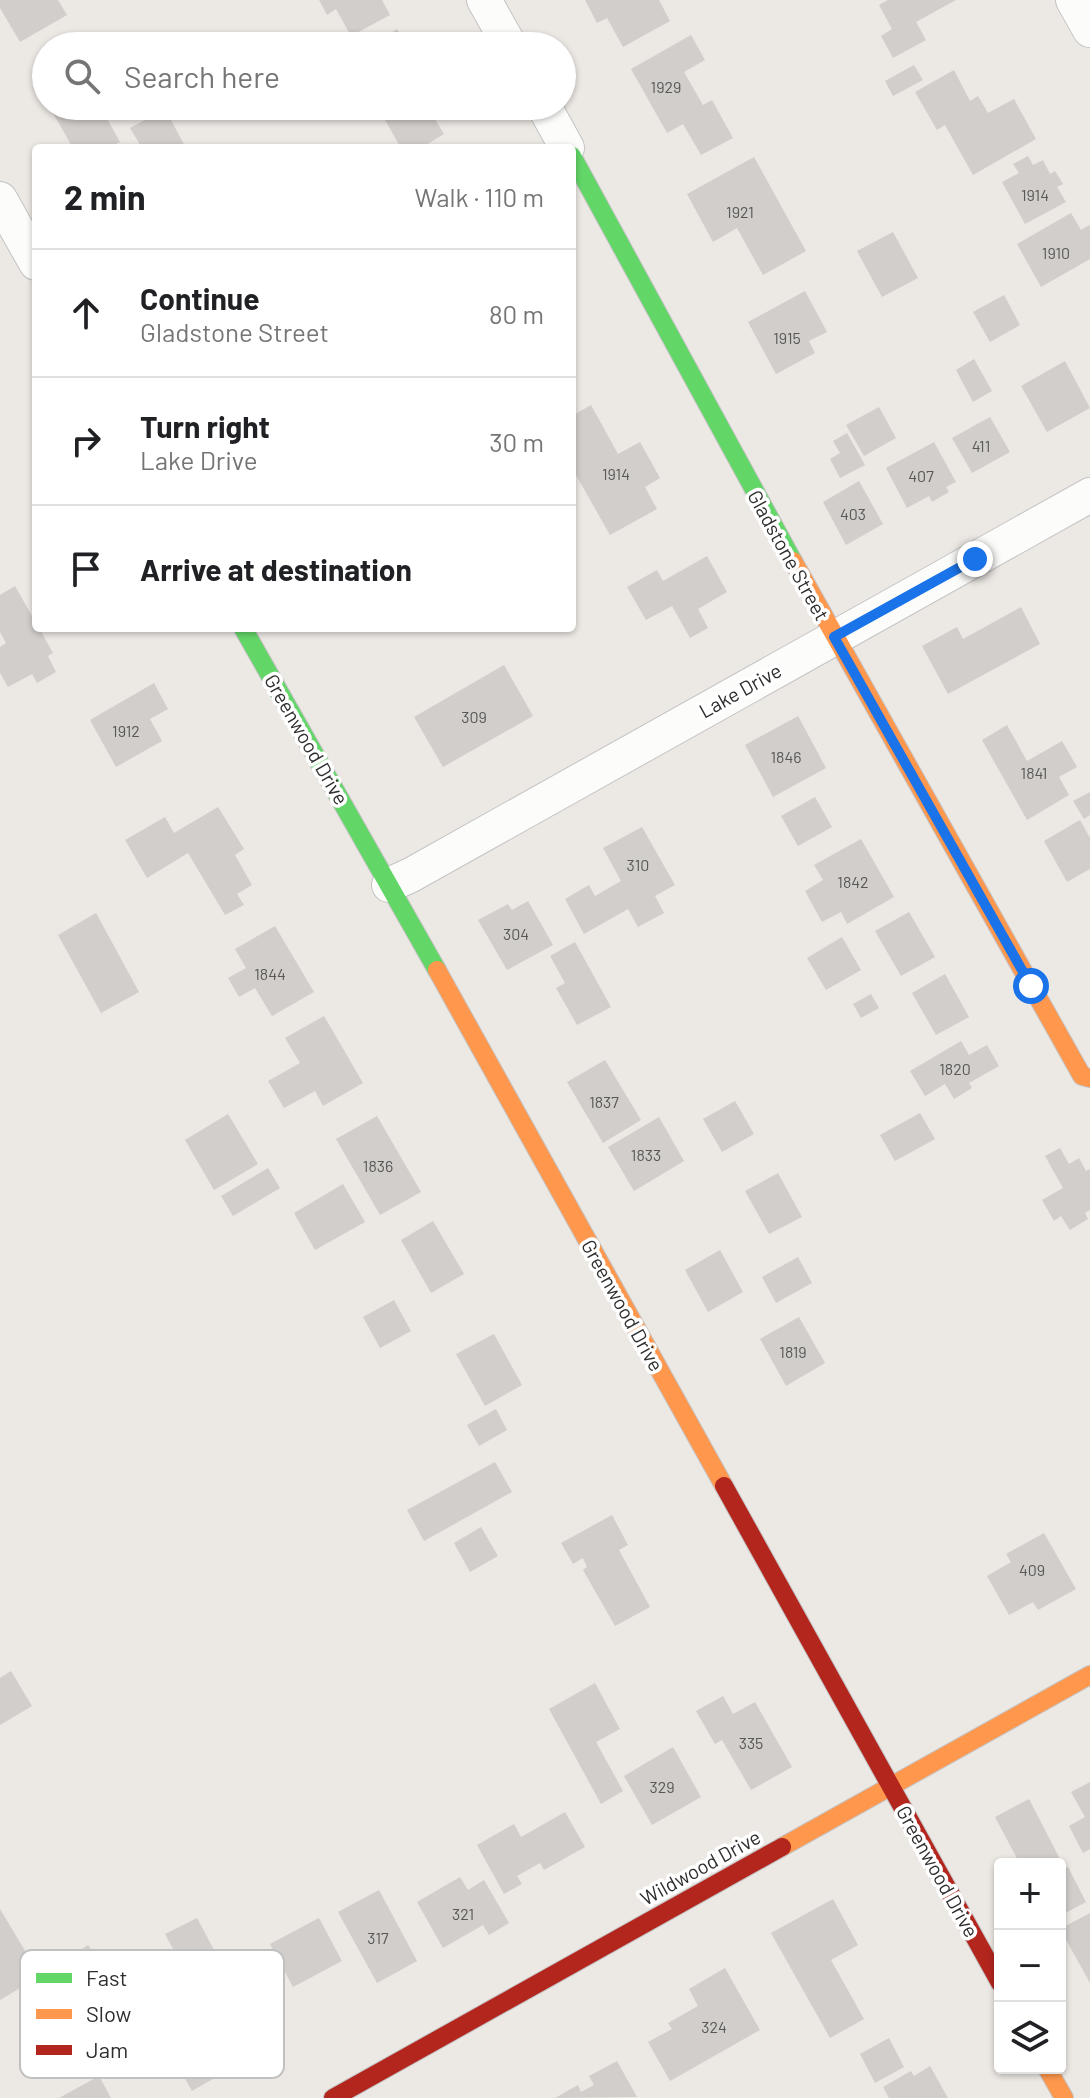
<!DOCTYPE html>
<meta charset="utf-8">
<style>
body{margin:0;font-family:Barlow,sans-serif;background:#f2f2f2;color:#202124}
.controls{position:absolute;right:24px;bottom:24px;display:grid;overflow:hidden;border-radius:8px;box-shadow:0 2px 6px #0004}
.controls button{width:72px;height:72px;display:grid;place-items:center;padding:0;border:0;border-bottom:2px solid #e0e0e0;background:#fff;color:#202124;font:40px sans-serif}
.stop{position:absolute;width:24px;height:24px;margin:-18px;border:6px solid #1a73e8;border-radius:50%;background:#fff}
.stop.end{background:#1a73e8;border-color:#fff;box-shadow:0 2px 8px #0008}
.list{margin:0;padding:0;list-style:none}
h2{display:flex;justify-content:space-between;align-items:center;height:104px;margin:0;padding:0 32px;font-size:34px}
h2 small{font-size:26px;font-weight:400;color:#757577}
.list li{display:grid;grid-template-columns:52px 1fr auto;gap:24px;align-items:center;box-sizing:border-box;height:128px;padding:0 32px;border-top:2px solid #e0e0e0}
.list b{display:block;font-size:30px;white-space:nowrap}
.list p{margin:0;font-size:26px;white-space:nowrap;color:#757577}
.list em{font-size:26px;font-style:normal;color:#757577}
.icon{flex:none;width:44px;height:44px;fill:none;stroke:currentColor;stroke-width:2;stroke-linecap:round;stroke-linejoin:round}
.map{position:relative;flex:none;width:1090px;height:2098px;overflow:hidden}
.search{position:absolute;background:#fff;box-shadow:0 2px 6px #0004;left:32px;top:32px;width:544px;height:88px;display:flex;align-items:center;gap:20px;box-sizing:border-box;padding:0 28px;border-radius:44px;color:#757577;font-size:30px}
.panel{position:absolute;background:#fff;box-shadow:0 2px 6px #0004;left:32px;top:144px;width:544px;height:488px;border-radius:8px}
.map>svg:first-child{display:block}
.building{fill:#d1cecb}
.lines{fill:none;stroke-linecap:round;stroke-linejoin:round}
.street-casing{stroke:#c5c4c5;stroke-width:36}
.fast-casing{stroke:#c5c4c5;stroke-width:20}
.slow-casing{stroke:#c5c4c5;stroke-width:20}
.jam-casing{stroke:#c5c4c5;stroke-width:20}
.street{stroke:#fcfcfb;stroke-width:34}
.fast{stroke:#63d668;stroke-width:18}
.slow{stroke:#ff974d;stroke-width:18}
.jam{stroke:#b3261e;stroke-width:18}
.route{stroke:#1a73e8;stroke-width:10}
.labels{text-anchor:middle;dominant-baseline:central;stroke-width:7;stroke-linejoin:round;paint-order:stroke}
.number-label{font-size:16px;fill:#585857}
.street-label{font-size:20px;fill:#2e2e2e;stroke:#fff}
.key{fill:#fff;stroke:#c0c0c0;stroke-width:2}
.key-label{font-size:22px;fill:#2e2e2e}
</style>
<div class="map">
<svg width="1090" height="2098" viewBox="0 0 1090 2098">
<rect width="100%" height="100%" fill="#ece8e4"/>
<g class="building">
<path d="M0,0H58L67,15L20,42L0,8Z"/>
<path d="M319,0H382L390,15L351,36L336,9L327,15Z"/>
<path d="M585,0H659L670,21L623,47L607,18L597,23Z"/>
<path d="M888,0H956L916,22L926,40L893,58L881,36L892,29L879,5Z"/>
<path d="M397,29L408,46H370Z"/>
<path d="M691,35L705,60L684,72L703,105L712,100L733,138L701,155L683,124L667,133L631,69Z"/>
<path d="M914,65L923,80L893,96L885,81Z"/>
<path d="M954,70L970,101L978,96L988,113L1014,99L1036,139L973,175L945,125L937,130L915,92Z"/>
<path d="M66,106H100L120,142L109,148H73L53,113Z"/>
<path d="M396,106H427L444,134L421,148H401L385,120L399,112Z"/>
<path d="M165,109L186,148H142L130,128Z"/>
<path d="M1028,156L1033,165L1043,160L1050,174L1055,171L1063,184L1057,187L1066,202L1025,224L1002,182L1019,173L1013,164Z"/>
<path d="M754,157L806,251L763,275L737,228L713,242L687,194Z"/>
<path d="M1071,213L1081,230L1089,225L1090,227V259L1041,287L1017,244Z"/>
<path d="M893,232L918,278L882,297L857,251Z"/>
<path d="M805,291L827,332L809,341L815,353L776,374L748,322Z"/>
<path d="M1004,295L1020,325L990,342L973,312Z"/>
<path d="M974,359L992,391L973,402L956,370Z"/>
<path d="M1065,361L1090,408L1047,432L1021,386Z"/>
<path d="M591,405L618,454L640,442L660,478L645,487L657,509L610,535L572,468V416Z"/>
<path d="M879,407L896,438L864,456L846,425Z"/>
<path d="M990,417L1010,452L972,473L952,438Z"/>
<path d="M847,433L865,465L840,478L830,459L840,453L833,441Z"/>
<path d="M934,442L956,482L946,487L949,492L932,502L929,496L907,508L886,468Z"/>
<path d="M859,481L883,524L846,545L823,502Z"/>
<path d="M707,556L727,592L698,609L708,628L690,638L672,606L646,620L627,587L657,570L663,581Z"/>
<path d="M15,586L36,623V628H39L53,653L48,656L56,672L37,683L32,674L8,687L0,673V647L6,643L0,632V595Z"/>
<path d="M1021,607L1040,644L948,694L922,646L957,627L963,639Z"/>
<path d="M504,665L533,716L443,767L414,717Z"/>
<path d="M154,683L168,709L150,719L162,741L116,767L90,720Z"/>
<path d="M798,716L826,768L773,797L745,745Z"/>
<path d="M1007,725L1027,761L1062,741L1077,767L1059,777L1069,795L1027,820L982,740Z"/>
<path d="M1090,792V815L1084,819L1073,801Z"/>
<path d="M815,797L832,827L798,846L781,816Z"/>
<path d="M218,807L244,849L235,855L252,885L237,894L244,905L225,915L188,853L147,878L125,840L165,817L174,833Z"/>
<path d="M1080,820L1090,838V869L1067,882L1044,841Z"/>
<path d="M642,827L675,885L655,896L664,913L638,927L628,909L584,934L565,899L589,885L595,896L621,881L603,848Z"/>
<path d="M861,839L894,897L847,924L841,912L822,922L805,891L823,880L814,865Z"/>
<path d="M528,901L553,945L507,970L478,920L508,904L512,910Z"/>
<path d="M909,912L935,957L901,976L875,931Z"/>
<path d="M96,913L139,992L101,1013L58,935Z"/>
<path d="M275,926L314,992L272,1016L255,988L239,997L228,978L246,968L235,949Z"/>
<path d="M842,937L861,970L826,990L807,958Z"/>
<path d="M575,942L611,1007L577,1025L556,988L565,983L550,956Z"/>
<path d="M945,974L969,1017L936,1035L912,993Z"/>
<path d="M871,994L879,1008L861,1018L853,1004Z"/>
<path d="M324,1016L363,1083L323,1106L315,1091L284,1108L268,1081L300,1063L285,1038Z"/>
<path d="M961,1041L969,1055L987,1045L999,1066L969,1083L972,1088L954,1099L945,1084L925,1096L910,1071Z"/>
<path d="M605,1060L641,1120L603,1143L567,1082Z"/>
<path d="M735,1101L754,1134L722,1152L703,1119Z"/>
<path d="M920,1113L935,1139L895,1161L880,1135Z"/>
<path d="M228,1114L258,1164L214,1190L185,1140Z"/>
<path d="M377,1116L421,1192L380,1215L336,1139Z"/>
<path d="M659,1117L684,1161L634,1191L608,1147Z"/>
<path d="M1060,1148L1069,1164L1079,1158L1086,1171L1090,1169V1210L1085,1213L1088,1219L1070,1230L1061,1216L1054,1221L1042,1200L1063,1188L1045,1156Z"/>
<path d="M268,1168L280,1188L233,1216L221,1196Z"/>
<path d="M778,1173L802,1217L769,1234L745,1191Z"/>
<path d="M343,1184L365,1222L315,1250L294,1213Z"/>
<path d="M433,1221L464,1274L431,1293L401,1240Z"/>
<path d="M720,1250L743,1292L708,1312L685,1270Z"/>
<path d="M798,1257L812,1283L776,1303L762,1277Z"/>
<path d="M394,1300L411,1331L380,1348L363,1317Z"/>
<path d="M799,1317L825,1363L786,1386L760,1339Z"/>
<path d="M494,1334L522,1385L485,1406L456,1354Z"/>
<path d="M496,1409L507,1430L479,1446L467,1425Z"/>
<path d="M495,1462L512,1492L424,1541L407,1510Z"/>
<path d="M612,1515L628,1545L619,1550L650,1607L615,1626L583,1570L587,1567L583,1558L573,1564L561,1543Z"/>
<path d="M481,1527L498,1556L470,1572L454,1543Z"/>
<path d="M1044,1533L1076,1589L1038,1610L1033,1602L1009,1615L987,1576L1011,1562L1006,1554Z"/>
<path d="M11,1671L32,1706L0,1725V1678Z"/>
<path d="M595,1683L620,1729L596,1742L623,1791L601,1804L549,1709Z"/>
<path d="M723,1696L733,1714L755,1702L792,1767L751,1790L722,1740L715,1744L696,1711Z"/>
<path d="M673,1747L701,1797L652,1825L624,1776Z"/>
<path d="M1090,1782V1849L1083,1853L1069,1826L1085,1817L1071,1792Z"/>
<path d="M1029,1799L1061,1861L1055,1864H1020L995,1817Z"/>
<path d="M565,1812L585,1847L544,1870L540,1863L517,1876L522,1884L504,1894L477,1845L514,1824L521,1837Z"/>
<path d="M1068,1867L1086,1902L1060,1916V1872Z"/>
<path d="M460,1877L468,1890L484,1880L509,1923L489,1935L483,1925L443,1948L417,1902Z"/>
<path d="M379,1890L417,1961L377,1983L338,1912Z"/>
<path d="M833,1899L858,1945L831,1960L864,2019L830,2038L771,1933Z"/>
<path d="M0,1909L40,1976L0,2000Z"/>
<path d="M1090,1913V1983L1060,1929Z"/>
<path d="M197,1918L221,1963L189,1979L165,1934Z"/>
<path d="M319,1918L342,1961L293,1987L270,1944Z"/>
<path d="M88,1945L103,1967L61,1996L46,1973Z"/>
<path d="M725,1968L760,2030L670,2081L648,2042L672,2029L668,2023L698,2006L689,1989Z"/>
<path d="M227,2015L251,2057L192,2091L168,2049Z"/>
<path d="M889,2038L904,2067L875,2083L860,2054Z"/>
<path d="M617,2061L637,2097L555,2098L578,2085L581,2092L594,2085L589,2076Z"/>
<path d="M930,2066L948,2098H889L883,2087L911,2071L914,2076Z"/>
<path d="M99,2076L111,2098H59Z"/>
</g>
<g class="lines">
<defs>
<g id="street">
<path d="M484,0L510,46"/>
<path d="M1073,0L1090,30"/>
<path d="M544,106L567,148"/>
<path d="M0,199L36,263"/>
<path d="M389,885L411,875L1090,495"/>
</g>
<g id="fast">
<path d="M572,156L793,561"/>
<path d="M243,628L437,970"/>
</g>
<g id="slow">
<path d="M793,561L1082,1076L1090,1078"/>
<path d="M437,970L724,1486"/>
<path d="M782,1847L1090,1675"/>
<path d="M1047,2068L1064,2098"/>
</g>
<g id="jam">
<path d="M724,1486L1000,1983"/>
<path d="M333,2098L782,1847"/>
</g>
</defs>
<use href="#street" class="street-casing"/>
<use href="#fast" class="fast-casing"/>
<use href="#slow" class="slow-casing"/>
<use href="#jam" class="jam-casing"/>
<use href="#street" class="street"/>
<use href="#fast" class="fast"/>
<use href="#slow" class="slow"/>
<use href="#jam" class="jam"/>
</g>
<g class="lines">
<path class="route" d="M975,559L834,637L1031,986"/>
</g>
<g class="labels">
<g class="number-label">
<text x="666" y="86">1929</text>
<text x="1035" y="194">1914</text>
<text x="740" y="211">1921</text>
<text x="1056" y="252">1910</text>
<text x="787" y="337">1915</text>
<text x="981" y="445">411</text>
<text x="616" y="473">1914</text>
<text x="921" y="475">407</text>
<text x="853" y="513">403</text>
<text x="474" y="716">309</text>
<text x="126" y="730">1912</text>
<text x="786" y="756">1846</text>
<text x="1034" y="772">1841</text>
<text x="638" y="864">310</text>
<text x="853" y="881">1842</text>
<text x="516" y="933">304</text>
<text x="270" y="973">1844</text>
<text x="955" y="1068">1820</text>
<text x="604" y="1101">1837</text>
<text x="646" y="1154">1833</text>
<text x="378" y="1165">1836</text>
<text x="793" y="1351">1819</text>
<text x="1032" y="1569">409</text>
<text x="751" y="1742">335</text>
<text x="662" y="1786">329</text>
<text x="463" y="1913">321</text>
<text x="378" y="1937">317</text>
<text x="714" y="2026">324</text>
</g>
<g class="street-label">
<text transform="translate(789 555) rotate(61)">Gladstone Street</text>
<text transform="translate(740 690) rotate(-29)">Lake Drive</text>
<text transform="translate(307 739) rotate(60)">Greenwood Drive</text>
<text transform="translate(623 1305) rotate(61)">Greenwood Drive</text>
<text transform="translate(700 1867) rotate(-29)">Wildwood Drive</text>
<text transform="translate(938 1871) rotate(61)">Greenwood Drive</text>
</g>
</g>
<rect x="20" y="1950" width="264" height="128" rx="12" class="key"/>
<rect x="36" y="1973" width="36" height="10" fill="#63d668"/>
<rect x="36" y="2009" width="36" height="10" fill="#ff974d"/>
<rect x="36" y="2045" width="36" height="10" fill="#b3261e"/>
<g class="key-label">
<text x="86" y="1986">Fast</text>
<text x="86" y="2022">Slow</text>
<text x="86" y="2058">Jam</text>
</g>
</svg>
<div class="controls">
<button>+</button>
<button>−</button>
<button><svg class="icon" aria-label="layers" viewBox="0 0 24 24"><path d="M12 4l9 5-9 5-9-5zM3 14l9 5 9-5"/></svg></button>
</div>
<div class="stop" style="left:1031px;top:986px"></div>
<div class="stop end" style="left:975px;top:559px"></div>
<div class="search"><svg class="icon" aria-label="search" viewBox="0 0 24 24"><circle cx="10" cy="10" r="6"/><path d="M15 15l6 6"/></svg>Search here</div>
<section class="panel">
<h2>2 min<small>Walk · 110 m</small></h2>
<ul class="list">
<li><svg class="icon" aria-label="ahead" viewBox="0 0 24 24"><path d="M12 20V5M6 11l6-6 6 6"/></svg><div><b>Continue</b><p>Gladstone Street</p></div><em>80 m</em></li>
<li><svg class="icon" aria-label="right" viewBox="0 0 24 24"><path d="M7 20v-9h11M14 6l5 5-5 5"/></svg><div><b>Turn right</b><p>Lake Drive</p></div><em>30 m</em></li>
<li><svg class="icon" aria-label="arrive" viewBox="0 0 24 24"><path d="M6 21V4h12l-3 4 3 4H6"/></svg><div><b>Arrive at destination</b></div></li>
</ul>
</section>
</div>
